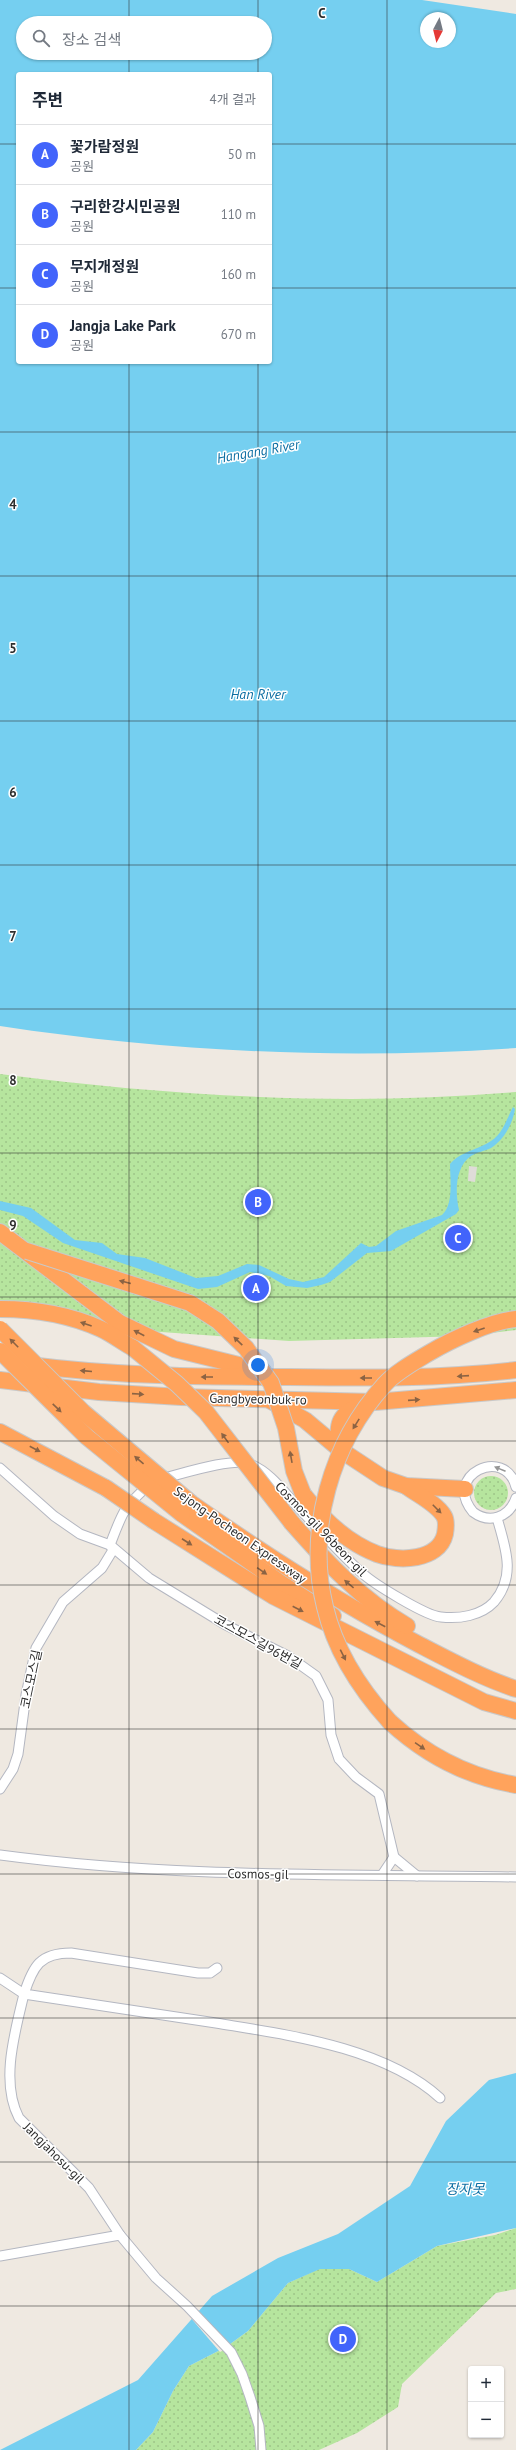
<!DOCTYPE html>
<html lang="ko">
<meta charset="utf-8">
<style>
body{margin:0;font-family:"PT Sans","Noto Sans KR",sans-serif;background:#f2f2f3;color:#1f2937}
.controls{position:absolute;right:12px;bottom:12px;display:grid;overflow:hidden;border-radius:4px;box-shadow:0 1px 3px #0004}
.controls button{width:36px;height:36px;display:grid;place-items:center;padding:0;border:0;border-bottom:1px solid #e0e1e3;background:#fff;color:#1f2937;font:20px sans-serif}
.compass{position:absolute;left:420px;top:12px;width:36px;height:36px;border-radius:50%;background:#fff;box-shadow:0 1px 3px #0004;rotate:187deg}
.you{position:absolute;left:258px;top:1365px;width:14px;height:14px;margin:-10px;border:3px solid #fff;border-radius:50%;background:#1a73e8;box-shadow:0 0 0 6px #1a73e833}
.badge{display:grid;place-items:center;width:26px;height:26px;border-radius:50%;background:#4264fb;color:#fff;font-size:13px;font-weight:700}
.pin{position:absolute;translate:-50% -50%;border:2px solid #fff;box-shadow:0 1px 4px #0006}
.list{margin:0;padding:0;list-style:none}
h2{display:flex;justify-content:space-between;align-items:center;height:52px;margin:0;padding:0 16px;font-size:17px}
h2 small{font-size:13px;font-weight:400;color:#747a83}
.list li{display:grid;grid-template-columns:26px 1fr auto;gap:12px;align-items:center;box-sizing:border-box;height:60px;padding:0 16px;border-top:1px solid #e0e1e3}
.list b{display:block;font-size:15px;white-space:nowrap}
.list p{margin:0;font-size:13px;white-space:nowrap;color:#747a83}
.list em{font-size:13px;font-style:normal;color:#747a83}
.icon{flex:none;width:22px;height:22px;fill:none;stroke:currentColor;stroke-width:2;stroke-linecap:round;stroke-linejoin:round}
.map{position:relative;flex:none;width:516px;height:2450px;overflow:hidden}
.search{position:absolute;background:#fff;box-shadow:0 1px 3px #0004;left:16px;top:16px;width:256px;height:44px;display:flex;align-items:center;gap:10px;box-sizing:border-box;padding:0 14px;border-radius:22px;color:#747a83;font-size:15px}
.panel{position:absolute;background:#fff;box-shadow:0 1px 3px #0004;left:16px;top:72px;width:256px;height:292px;border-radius:4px}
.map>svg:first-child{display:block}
.green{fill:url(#green-dots)}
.plaza{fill:#dfdcd8}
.water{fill:#75cff0;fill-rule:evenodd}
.pier{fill:#efe9e1}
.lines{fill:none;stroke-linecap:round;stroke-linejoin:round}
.street-casing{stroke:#b4b7c1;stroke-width:11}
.highway-casing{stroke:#c9c9c9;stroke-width:18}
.street{stroke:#fff;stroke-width:9}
.highway{stroke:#ffa35c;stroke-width:16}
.highway-bridge-casing{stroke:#c9c9c9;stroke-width:18;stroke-linecap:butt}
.highway-bridge{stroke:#ffa35c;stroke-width:16}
.oneway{fill:#8c6343}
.oneway2{fill:#969696}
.grid{fill:none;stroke:#2e2e2e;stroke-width:1;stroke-opacity:0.55}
.labels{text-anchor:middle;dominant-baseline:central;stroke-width:3;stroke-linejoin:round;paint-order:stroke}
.street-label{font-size:13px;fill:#2e2e2e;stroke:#fff}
.water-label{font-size:14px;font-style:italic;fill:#0d6fa3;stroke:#fff}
.grid-label{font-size:13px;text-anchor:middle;font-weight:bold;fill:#2e2e2e;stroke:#fff;stroke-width:3;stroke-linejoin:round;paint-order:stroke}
</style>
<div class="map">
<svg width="516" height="2450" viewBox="0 0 516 2450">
<defs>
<pattern id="green-dots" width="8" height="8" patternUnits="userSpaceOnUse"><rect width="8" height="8" fill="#b6e59e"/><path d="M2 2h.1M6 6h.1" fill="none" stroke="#9dc588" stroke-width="1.8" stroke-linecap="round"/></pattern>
</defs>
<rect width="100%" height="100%" fill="#efe9e1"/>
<g class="green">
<path d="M0,1074C171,1096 344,1107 516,1092V1330L466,1336L289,1341L105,1328L0,1304Z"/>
<circle cx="491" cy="1493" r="17"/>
<path d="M516,2228V2289L496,2293L402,2384L398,2407L357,2433L319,2450H136L153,2432L173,2391L189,2366L226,2347L248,2331L288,2283L319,2269H349L377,2282L437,2246L495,2235Z"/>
</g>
<path class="plaza" d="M469,1166L477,1167L475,1182L468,1181Z"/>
<g class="water">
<path d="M0,0H422L516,14V1048C344,1060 171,1052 0,1026ZM426,18H450V42H426ZM23,23H265V53H23ZM18,74H270V362H18Z"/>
<path d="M513,1107L515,1109C513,1123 504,1140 491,1148C485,1151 477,1152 471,1156C455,1167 455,1192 459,1210L456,1214L391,1251L367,1253L330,1282L321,1285L307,1288L286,1286L269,1276L250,1272L217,1287L198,1289L63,1243L23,1216L0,1210V1201L31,1208L75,1240L102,1243L117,1254L145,1258L196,1278L218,1276L247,1264L259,1265L289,1279L303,1282L324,1277L361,1243L369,1247L376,1246L396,1231L442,1215C454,1204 450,1179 450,1164C461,1151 478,1150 491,1141C503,1134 507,1118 513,1107Z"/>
<path d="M516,2073V2228L437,2246L377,2282L349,2269H320L288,2283L248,2331L226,2347L189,2366L173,2391L153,2432L136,2450H0L138,2380L212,2296L278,2258L338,2234L410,2186L446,2121L489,2080Z"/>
</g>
<path class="pier" d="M197,2309L230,2347L220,2352L190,2317Z"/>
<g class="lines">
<defs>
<g id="street">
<path d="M0,1468L54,1516L80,1534L110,1545L149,1578L226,1625L288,1656L316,1676L328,1700L331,1735L339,1759L356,1777L379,1794L394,1857"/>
<path d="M161,1479C181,1474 233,1457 250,1464C271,1473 282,1490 297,1506C318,1528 339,1553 362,1573C374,1584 426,1616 441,1617C459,1619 481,1616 494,1602C516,1576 506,1549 497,1518"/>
<path d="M516,1487C505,1445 442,1475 473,1512C489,1524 509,1518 516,1498"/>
<path d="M110,1545C123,1511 123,1508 150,1484"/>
<path d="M0,1789L13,1769L18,1754L26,1695L36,1648L63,1602L102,1568L113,1550L110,1545"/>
<path d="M0,1855C171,1878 344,1874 516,1877"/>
<path d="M382,1875L394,1857L417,1876"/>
<path d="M217,1968L210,1973H198L71,1953C40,1953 33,1966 24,1994C88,2004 152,2013 216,2023C288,2035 384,2047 440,2098"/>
<path d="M0,1978L24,1994C15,2032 0,2082 19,2118L89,2188L120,2235L156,2278L187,2306L231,2352L242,2374L250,2397L259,2426L261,2450"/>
<path d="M0,2256L120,2235"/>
</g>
<g id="highway">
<path d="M0,1232L120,1323L174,1349L263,1371"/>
<path d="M0,1309C34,1309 70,1315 101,1329C112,1334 122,1342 133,1348"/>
<path d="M29,1365C115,1376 202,1377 289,1377C365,1378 440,1379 516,1370"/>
<path d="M0,1380L99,1392L181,1397L375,1402L516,1390"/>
<path d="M271,1401L305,1420L342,1451L383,1478L406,1486L465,1489"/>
<path d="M0,1432L106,1488"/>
<path d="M342,1451C334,1425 339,1411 367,1404"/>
<path d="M303,1494C323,1520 346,1542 377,1554C398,1562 439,1561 445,1534C446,1528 447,1521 444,1516C436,1503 418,1495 406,1486"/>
<path d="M191,1503C265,1555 340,1603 420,1645C451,1661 483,1678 516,1689"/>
<path d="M182,1514L282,1584L333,1616"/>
<path d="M154,1521L273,1596L484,1702L516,1711"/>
<path d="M292,1523C327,1563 361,1599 407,1626"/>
<path d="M390,1722C425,1754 468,1777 516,1785"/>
</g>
</defs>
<use href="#street" class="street-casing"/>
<use href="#highway" class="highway-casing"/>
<use href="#street" class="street"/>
<use href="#highway" class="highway"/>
<defs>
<g id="highway-bridge">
<path d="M27,1251L190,1303L218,1321L246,1348L271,1383L286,1428L294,1471L303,1494"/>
<path d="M0,1329L83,1412L191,1503"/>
<path d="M133,1348L177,1384L206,1412L292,1523"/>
<path d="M0,1351L87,1437L182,1514"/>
<path d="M106,1488L154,1521"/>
<path d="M390,1722C360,1689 335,1650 325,1607C306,1530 331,1443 385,1384C396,1372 414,1362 429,1353C451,1340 491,1321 516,1319"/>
</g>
</defs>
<use href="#highway-bridge" class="highway-bridge-casing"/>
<use href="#highway-bridge" class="highway-bridge"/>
</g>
<defs><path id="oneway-solid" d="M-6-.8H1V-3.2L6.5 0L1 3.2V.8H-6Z"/></defs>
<g class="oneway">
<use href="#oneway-solid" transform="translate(125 1282) rotate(-166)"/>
<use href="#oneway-solid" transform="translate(86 1324) rotate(-161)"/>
<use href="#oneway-solid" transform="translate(479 1330) rotate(161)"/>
<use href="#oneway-solid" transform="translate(139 1333) rotate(-152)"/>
<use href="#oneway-solid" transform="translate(238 1341) rotate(-136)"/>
<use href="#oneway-solid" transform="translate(14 1343) rotate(-135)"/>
<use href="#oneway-solid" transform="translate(86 1371) rotate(-175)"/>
<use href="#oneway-solid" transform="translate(463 1376) rotate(176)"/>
<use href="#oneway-solid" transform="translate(207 1377) rotate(-180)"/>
<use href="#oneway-solid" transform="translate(366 1378) rotate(-180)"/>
<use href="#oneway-solid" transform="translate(138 1394) rotate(4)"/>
<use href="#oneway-solid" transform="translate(414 1400) rotate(-4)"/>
<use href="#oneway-solid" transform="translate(57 1408) rotate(44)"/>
<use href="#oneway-solid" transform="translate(356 1424) rotate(122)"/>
<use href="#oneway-solid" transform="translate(225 1438) rotate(-126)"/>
<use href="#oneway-solid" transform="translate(35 1449) rotate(28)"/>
<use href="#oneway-solid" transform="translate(291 1457) rotate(-100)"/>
<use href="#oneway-solid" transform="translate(139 1460) rotate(-140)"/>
<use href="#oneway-solid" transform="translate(437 1509) rotate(45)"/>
<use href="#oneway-solid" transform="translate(187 1542) rotate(33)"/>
<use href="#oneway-solid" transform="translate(262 1571) rotate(35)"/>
<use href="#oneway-solid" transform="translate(349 1584) rotate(-140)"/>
<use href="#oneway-solid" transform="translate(298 1609) rotate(27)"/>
<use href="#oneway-solid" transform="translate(380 1624) rotate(-152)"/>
<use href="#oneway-solid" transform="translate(343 1655) rotate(63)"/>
<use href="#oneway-solid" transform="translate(420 1746) rotate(34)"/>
</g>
<use class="oneway2" href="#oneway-solid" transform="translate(500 1469) rotate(-158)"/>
<path class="grid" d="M129,0V23M258,0V23M387,0V2450M129,53V74M258,53V74M0,144H18M270,144H516M0,288H18M270,288H516M129,362V2450M258,362V2450M0,432H516M0,576H516M0,721H516M0,865H516M0,1009H516M0,1153H516M0,1297H516M0,1441H516M0,1585H516M0,1729H516M0,1874H516M0,2018H516M0,2162H516M0,2306H516"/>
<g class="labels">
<g class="street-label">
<text transform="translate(258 1399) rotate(1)">Gangbyeonbuk-ro</text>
<text transform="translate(321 1529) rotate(46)">Cosmos-gil 96beon-gil</text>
<text transform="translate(240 1535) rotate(35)">Sejong-Pocheon Expressway</text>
<text transform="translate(258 1642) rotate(29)">코스모스길96번길</text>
<text transform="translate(31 1679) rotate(-78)">코스모스길</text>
<text transform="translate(258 1874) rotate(1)">Cosmos-gil</text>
<text transform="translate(54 2153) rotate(45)">Jangjahosu-gil</text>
</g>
<g class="water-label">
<text transform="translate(258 451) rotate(-10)">Hangang River</text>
<text x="258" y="694">Han River</text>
<text x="465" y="2189">장자못</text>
</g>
</g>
<g class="grid-label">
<text x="322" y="18">C</text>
<text x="13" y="509">4</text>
<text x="13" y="653">5</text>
<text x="13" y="797">6</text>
<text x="13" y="941">7</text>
<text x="13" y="1085">8</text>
<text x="13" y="1230">9</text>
</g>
</svg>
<div class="controls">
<button>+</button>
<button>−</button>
</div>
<svg class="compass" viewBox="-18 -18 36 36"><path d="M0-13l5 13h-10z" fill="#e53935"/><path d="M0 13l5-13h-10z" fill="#747a83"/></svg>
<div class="you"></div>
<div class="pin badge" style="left:256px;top:1288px">A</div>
<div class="pin badge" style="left:258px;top:1202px">B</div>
<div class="pin badge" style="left:458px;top:1238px">C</div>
<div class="pin badge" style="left:343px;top:2339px">D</div>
<div class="search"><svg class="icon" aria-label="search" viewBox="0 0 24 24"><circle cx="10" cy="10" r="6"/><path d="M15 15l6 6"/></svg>장소 검색</div>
<section class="panel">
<h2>주변<small>4개 결과</small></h2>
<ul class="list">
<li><span class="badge">A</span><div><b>꽃가람정원</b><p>공원</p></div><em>50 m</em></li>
<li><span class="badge">B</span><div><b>구리한강시민공원</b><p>공원</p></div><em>110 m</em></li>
<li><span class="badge">C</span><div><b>무지개정원</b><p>공원</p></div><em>160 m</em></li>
<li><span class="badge">D</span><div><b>Jangja Lake Park</b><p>공원</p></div><em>670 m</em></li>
</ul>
</section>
</div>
